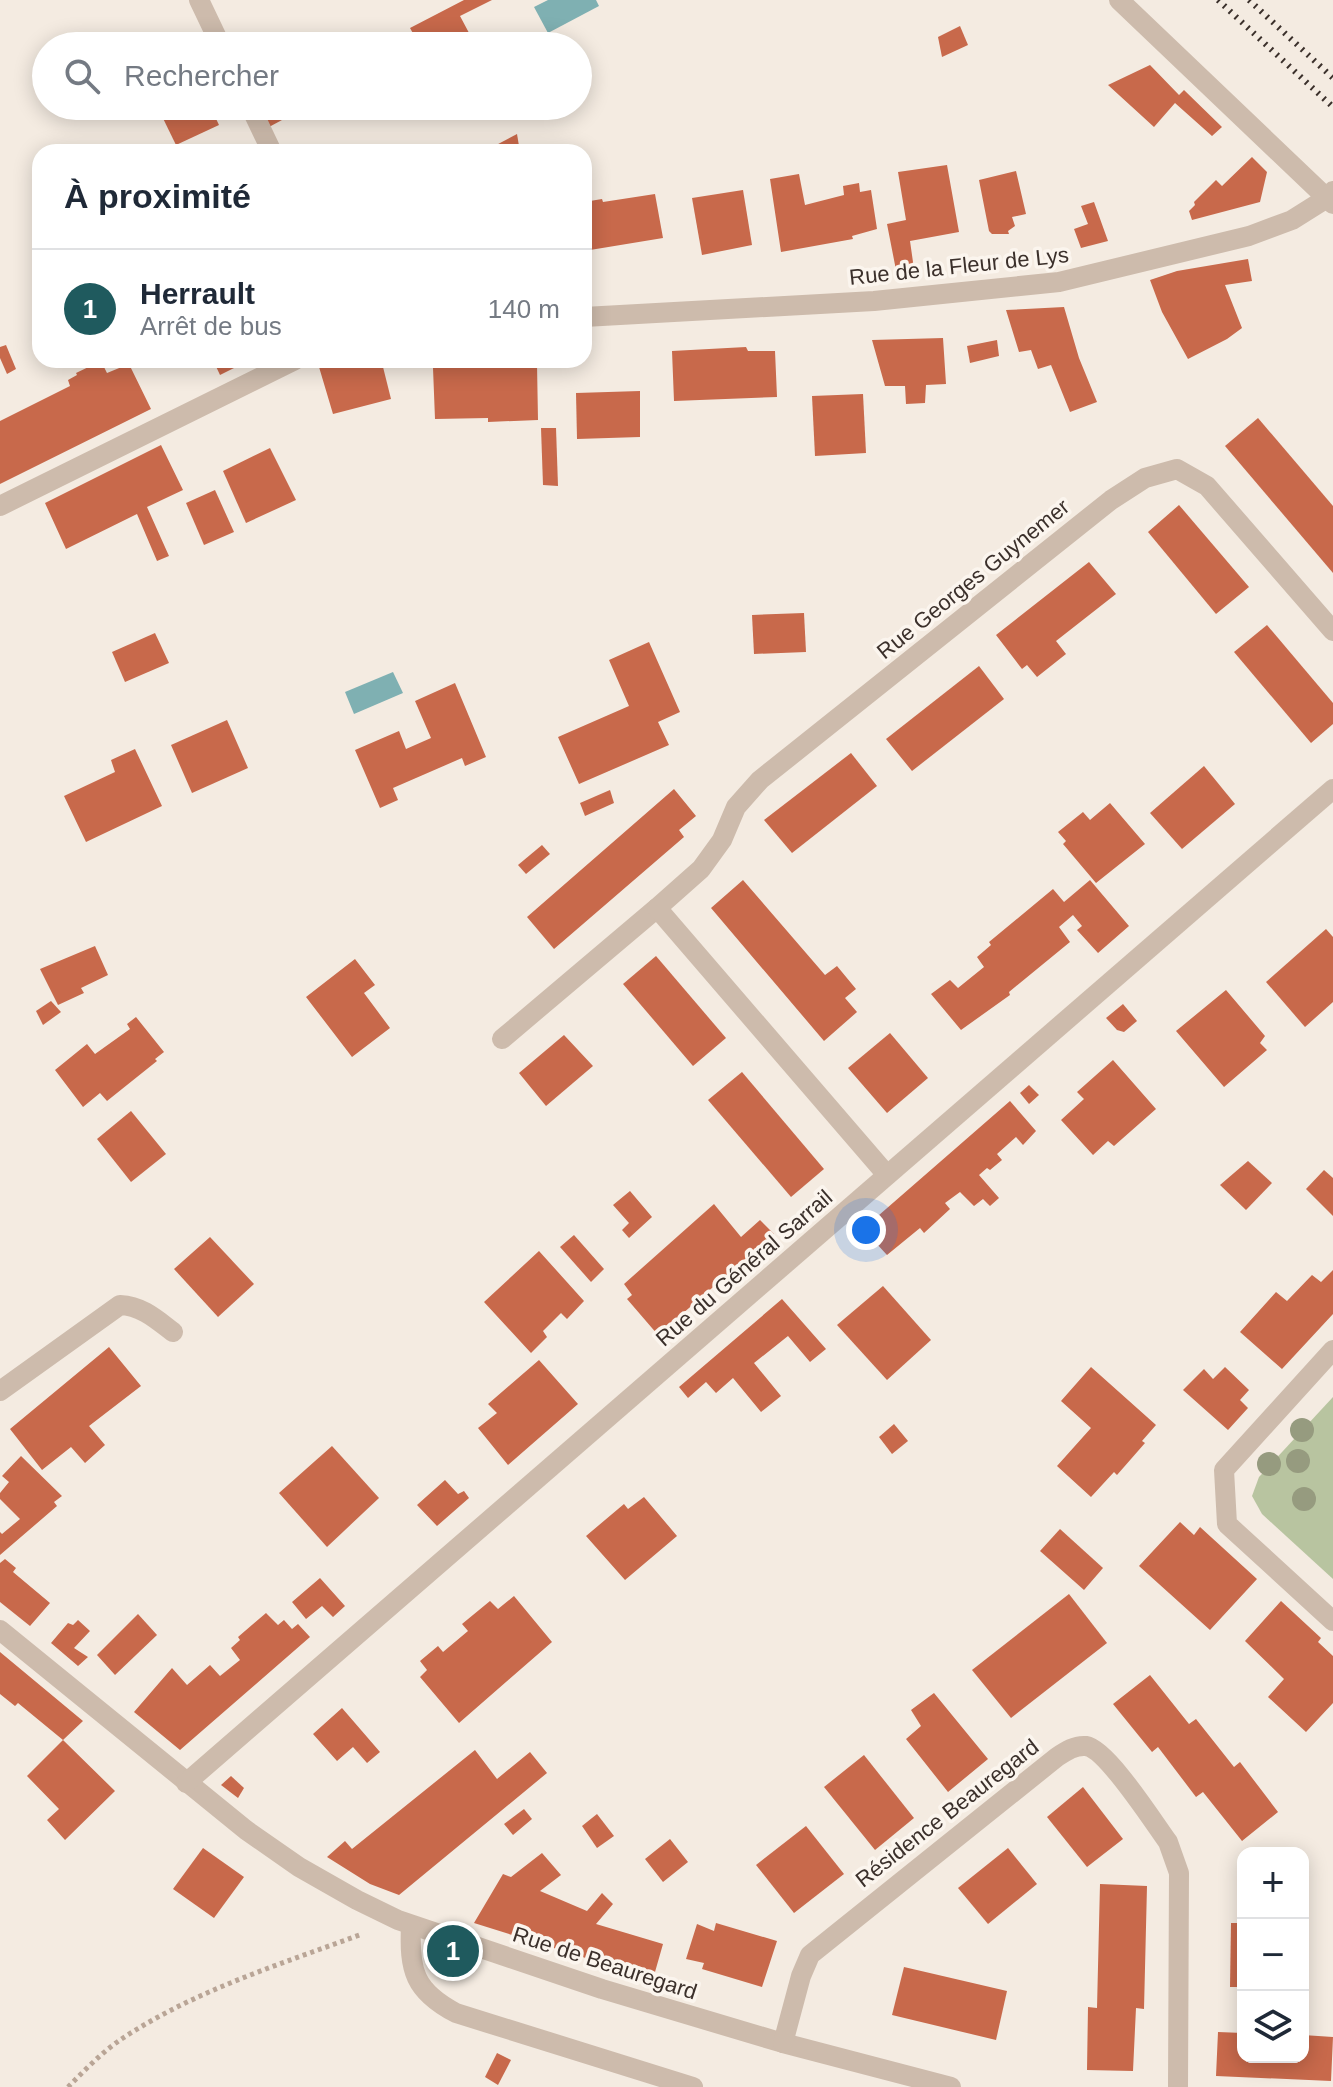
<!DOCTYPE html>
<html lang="fr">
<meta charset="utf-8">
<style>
body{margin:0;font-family:Helvetica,sans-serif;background:#f6f6f7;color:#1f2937}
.controls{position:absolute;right:24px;bottom:24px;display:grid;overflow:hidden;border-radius:16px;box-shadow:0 4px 20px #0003}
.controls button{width:72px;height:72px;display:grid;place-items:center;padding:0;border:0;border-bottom:2px solid #e0e1e3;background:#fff;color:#1f2937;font:40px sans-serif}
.you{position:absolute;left:866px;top:1230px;width:28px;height:28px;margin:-20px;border:6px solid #fff;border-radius:50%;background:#1a73e8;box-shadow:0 0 0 12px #1a73e833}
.badge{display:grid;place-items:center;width:52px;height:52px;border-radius:50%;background:#1f5a5e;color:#fff;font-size:26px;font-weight:700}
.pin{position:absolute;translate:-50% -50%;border:4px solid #fff;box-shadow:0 2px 8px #0006}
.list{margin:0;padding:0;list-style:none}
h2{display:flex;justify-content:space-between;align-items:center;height:104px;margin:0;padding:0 32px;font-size:34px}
h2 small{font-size:26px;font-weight:400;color:#747a83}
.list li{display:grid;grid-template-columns:52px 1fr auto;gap:24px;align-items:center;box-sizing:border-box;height:120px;padding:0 32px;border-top:2px solid #e0e1e3}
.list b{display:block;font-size:30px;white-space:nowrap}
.list p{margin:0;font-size:26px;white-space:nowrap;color:#747a83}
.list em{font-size:26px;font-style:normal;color:#747a83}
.icon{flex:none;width:44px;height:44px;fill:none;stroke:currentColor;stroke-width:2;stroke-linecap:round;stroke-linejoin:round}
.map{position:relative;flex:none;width:1333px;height:2087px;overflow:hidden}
.search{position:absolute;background:#fff;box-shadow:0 4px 20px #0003;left:32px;top:32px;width:560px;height:88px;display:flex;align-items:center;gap:20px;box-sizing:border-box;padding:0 28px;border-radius:44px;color:#747a83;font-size:30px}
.panel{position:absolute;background:#fff;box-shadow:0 4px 20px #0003;left:32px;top:144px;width:560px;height:224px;border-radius:24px}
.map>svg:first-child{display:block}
.green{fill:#b8c4a0}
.water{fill:#7fb0b2}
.building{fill:#c8694b}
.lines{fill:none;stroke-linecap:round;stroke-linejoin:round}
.path{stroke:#b9a596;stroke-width:5;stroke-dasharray:4 4;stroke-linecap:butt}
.minor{stroke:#cdbbac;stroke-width:20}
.rail{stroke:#3b302b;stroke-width:6;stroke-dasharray:2 6;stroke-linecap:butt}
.tree{fill:#969b7f}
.labels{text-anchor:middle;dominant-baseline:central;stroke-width:7;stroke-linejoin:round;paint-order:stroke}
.street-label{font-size:22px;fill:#3b302b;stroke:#fbf5ee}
</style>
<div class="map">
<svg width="1333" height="2087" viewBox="0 0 1333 2087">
<rect width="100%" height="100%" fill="#f4ebe1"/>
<path class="green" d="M1333,1397V1579L1262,1514L1252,1496L1259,1477Z"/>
<g class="water">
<path d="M548,0H596L599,6L548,33L534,7Z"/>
<path d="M393,672L403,693L354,714L345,692Z"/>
</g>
<g class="building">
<path d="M464,0H492L460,16L476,46H420L410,28Z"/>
<path d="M960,26L968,45L942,57L938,37Z"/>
<path d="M1150,65L1179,95L1184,90L1222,127L1212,136L1175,103L1154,127L1108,85Z"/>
<path d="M157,106H210L219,125L176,145Z"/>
<path d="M259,106H291L295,113L269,127Z"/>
<path d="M517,134L519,146L507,152H483Z"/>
<path d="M1252,157L1267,172L1260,202L1192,220L1189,211L1195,205L1194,202L1216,180L1222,186Z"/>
<path d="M947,165L959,232L910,241L914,269L896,270L887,224L906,220L898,172Z"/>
<path d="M1016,171L1026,214L1012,217L1015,226L1008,231L1009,234H992L989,231L979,180Z"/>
<path d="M799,174L805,205L844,195L843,186L859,183L860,192L871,190L877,229L852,236L853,239L781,252L770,179Z"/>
<path d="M743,190L752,245L702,255L692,198Z"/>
<path d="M655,194L663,238L584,251V202L602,199L603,202Z"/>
<path d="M1094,202L1108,241L1081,248L1074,229L1088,224L1081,206Z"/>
<path d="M1248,259L1252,281L1225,285L1242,328L1227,339L1188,359L1162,312L1150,280L1177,271Z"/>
<path d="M1064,307L1079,358L1097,402L1070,412L1051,365L1038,369L1031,350L1019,352L1006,310Z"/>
<path d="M943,338L946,384L926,385L925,403L906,404L905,386H885L872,340Z"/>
<path d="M997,340L999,356L970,363L967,346Z"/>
<path d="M6,345L16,369L7,374L0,358V347Z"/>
<path d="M746,347L748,351H775L777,397L674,401L672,351Z"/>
<path d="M213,360H250L220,375Z"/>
<path d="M343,360H390L382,363L391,399L333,414L319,367Z"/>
<path d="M101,361L107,373L129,364L151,409L0,484V421L70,386L68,380L77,375L76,373Z"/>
<path d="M537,364L538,420L488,422V418L435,419L433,368Z"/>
<path d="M640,391V437L577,439L576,393Z"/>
<path d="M863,394L866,453L815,456L812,396Z"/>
<path d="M1258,418L1333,506V573L1225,446Z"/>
<path d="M541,428H556L558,486L543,485Z"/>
<path d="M161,445L183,490L147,507L169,556L157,561L137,514L66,549L45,503Z"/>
<path d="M270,448L296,500L246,523L223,471Z"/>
<path d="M215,490L234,532L204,545L186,503Z"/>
<path d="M1179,505L1249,587L1216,614L1148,532Z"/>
<path d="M1089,562L1116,594L1056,641L1066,654L1037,677L1027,665L1022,669L996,635Z"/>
<path d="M804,613L806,652L754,654L752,615Z"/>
<path d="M1267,625L1333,703V724L1311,743L1234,652Z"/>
<path d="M155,633L169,663L125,682L112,652Z"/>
<path d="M649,642L680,712L658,722L669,745L579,784L558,737L629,706L609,660Z"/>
<path d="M979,666L1004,699L912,771L886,739Z"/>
<path d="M455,683L486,757L465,766L462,758L393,788L398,800L380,808L355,750L399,731L406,749L431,738L415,701Z"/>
<path d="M227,720L248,768L192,793L171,745Z"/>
<path d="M135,749L162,806L86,842L64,796L115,772L111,760Z"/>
<path d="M851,753L877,786L792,853L764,820Z"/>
<path d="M1204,766L1235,804L1182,849L1150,813Z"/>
<path d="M674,789L696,816L679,830L684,837L554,949L527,917Z"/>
<path d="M610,790L614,803L585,816L580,803Z"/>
<path d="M1110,803L1145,844L1096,883L1063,844L1066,841L1058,832L1083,812L1090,820Z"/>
<path d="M542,845L550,854L526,874L518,865Z"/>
<path d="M743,880L825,975L837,966L856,989L845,998L857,1012L824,1041L711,908Z"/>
<path d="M1090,880L1129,926L1098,953L1077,930L1082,926L1073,915L1059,927L1070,942L1009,992L1010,995L961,1030L931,994L950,980L958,988L984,967L977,957L991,945L989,942L1053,889L1064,902Z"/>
<path d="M1326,929L1333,937V1002L1305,1027L1266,982Z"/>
<path d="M95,946L108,975L81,988L84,993L58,1005L40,969Z"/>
<path d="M656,956L726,1038L693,1066L623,984Z"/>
<path d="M355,959L375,985L364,993L390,1028L352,1057L306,997Z"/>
<path d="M1226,990L1265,1036L1260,1043L1267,1050L1224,1087L1176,1031Z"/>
<path d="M51,1001L61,1012L43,1025L36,1011Z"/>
<path d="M1123,1004L1137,1021L1124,1032L1117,1030L1106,1018Z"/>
<path d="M136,1017L164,1052L155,1059L157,1061L107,1101L100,1093L83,1107L55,1070L87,1044L95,1054L130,1029L127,1024Z"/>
<path d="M890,1033L928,1078L887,1113L848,1068Z"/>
<path d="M564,1035L593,1066L546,1106L519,1073Z"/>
<path d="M1113,1060L1156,1109L1114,1146L1108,1141L1093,1155L1061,1120L1084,1099L1077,1092Z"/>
<path d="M742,1072L824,1169L791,1197L708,1100Z"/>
<path d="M1029,1085L1039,1095L1029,1104L1020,1093Z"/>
<path d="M1010,1101L1036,1131L1023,1145L1016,1137L997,1154L1002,1160L990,1170L987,1168L979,1175L999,1198L990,1206L983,1199L974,1206L960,1192L945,1203L950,1209L924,1233L920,1228L887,1255L863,1229Z"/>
<path d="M131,1111L166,1154L131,1182L97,1139Z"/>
<path d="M1248,1161L1272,1183L1246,1210L1220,1185Z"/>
<path d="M1324,1170L1333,1178V1216L1306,1189Z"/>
<path d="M630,1191L652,1217L629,1238L622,1230L629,1223L613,1205Z"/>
<path d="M714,1204L741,1237L760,1220L774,1234L658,1335L627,1299L632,1295L624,1284Z"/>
<path d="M574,1235L604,1269L591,1282L560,1247Z"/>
<path d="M210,1237L254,1284L218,1317L174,1269Z"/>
<path d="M539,1251L584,1301L567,1319L561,1313L543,1331L547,1337L531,1353L484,1302Z"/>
<path d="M1333,1270V1314L1282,1369L1240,1332L1276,1292L1287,1301L1312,1275L1321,1282Z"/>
<path d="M883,1286L931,1340L887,1380L837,1325Z"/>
<path d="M782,1299L826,1349L810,1362L788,1336L754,1363L781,1396L761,1412L733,1378L716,1393L706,1382L688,1398L679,1387Z"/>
<path d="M109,1347L141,1386L89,1426L105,1445L85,1463L71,1447L42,1470L10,1429Z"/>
<path d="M539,1360L578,1404L508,1465L478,1428L497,1413L488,1404Z"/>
<path d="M1091,1367L1156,1425L1142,1441L1145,1443L1117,1475L1114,1472L1091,1497L1057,1466L1091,1428L1061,1401Z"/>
<path d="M1225,1367L1249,1390L1240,1400L1248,1408L1228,1430L1183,1390L1204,1369L1213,1379Z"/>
<path d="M894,1424L908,1441L892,1454L879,1437Z"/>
<path d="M332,1446L379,1498L327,1547L279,1493Z"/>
<path d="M21,1456L62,1496L54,1502L57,1506L0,1555V1532L2,1534L20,1519L0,1499V1493L9,1482L2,1476Z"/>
<path d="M445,1480L458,1494L464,1491L469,1498L437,1526L417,1505Z"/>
<path d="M644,1497L677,1536L625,1580L586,1536L624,1504L628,1509Z"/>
<path d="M1180,1522L1194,1535L1200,1527L1257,1579L1210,1630L1139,1566Z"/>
<path d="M1060,1529L1103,1568L1084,1590L1040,1551Z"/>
<path d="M5,1559L16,1568L13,1572L50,1603L30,1626L0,1602V1563Z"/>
<path d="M320,1578L345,1606L333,1617L322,1606L306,1619L292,1602Z"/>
<path d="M1069,1594L1107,1643L1011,1718L972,1670Z"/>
<path d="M514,1596L552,1642L459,1723L420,1677L427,1670L420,1661L438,1646L443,1652L468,1631L462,1624L490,1601L498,1609Z"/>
<path d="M1281,1601L1321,1638L1318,1642L1333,1656V1703L1306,1732L1268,1697L1284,1679L1245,1641Z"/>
<path d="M266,1613L278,1625L284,1620L292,1629L298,1624L310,1637L180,1750L134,1712L172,1668L187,1685L210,1665L220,1676L240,1660L231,1648L240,1640L238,1637Z"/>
<path d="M138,1614L157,1635L115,1675L97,1655Z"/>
<path d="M78,1620L90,1631L74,1648L88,1657L78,1666L51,1643L68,1623L73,1625Z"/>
<path d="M0,1652L83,1721L63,1740L18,1703L15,1706L0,1694Z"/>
<path d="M1150,1675L1189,1724L1196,1719L1234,1767L1240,1762L1278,1812L1242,1841L1203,1792L1196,1797L1158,1747L1152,1752L1113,1704Z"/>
<path d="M934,1693L988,1759L948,1792L906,1739L921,1726L911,1710Z"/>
<path d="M342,1708L380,1752L367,1763L353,1747L337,1761L313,1734Z"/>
<path d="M63,1740L115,1791L65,1840L47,1820L59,1809L27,1776Z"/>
<path d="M475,1750L497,1779L530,1752L547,1773L399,1895L370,1884L327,1857L345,1841L352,1849Z"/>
<path d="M864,1755L914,1818L875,1850L824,1787Z"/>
<path d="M231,1776L244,1788L238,1798L221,1785Z"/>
<path d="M1083,1787L1123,1839L1087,1867L1047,1817Z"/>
<path d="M524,1809L532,1819L513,1835L504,1824Z"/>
<path d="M597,1814L614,1836L597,1848L582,1826Z"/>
<path d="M806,1826L844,1874L794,1913L756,1865Z"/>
<path d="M670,1839L688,1862L663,1882L645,1859Z"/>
<path d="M203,1848L244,1877L214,1918L173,1889Z"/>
<path d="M1008,1848L1037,1884L988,1924L958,1888Z"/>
<path d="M542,1853L561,1875L540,1891L587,1911L602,1893L613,1904L596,1924L663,1944L653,1979L474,1923L503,1874L511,1877Z"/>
<path d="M1100,1884L1147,1886L1144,2009L1136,2008L1133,2071L1087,2070L1088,2007L1097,2008Z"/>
<path d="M716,1923L777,1941L762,1987L702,1969L704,1963L686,1959L697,1924L714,1931Z"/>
<path d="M1231,1923H1243V1987H1230Z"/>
<path d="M904,1967L1007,1991L996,2040L892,2015Z"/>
<path d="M1218,2032L1243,2033V2057H1303V2035L1333,2037L1331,2081L1216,2076Z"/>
<path d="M497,2053L511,2060L498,2085L485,2077Z"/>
</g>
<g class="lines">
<path class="path" d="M68,2087C85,2070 103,2051 123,2038C196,1990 281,1964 362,1934"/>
<g class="minor">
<path d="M199,0L221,46"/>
<path d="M1119,0L1333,204"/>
<path d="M250,106L272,152"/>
<path d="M584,317L874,301L1059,282L1249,236L1292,220L1327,198L1333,191"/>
<path d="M0,506L295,360"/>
<path d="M502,1039L657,908"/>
<path d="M887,1175L657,908L701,869L722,840L736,807L760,780L1111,500L1145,478L1177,469L1207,486L1333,631"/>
<path d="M1333,1350L1224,1470L1227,1524L1333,1621"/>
<path d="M0,1391L120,1305C142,1306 156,1319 173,1332"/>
<path d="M0,1630L246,1830L299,1867L357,1900L398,1920L602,1989L783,2043L951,2087"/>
<path d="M186,1783L1333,789"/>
<path d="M411,1926C409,1970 414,1991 456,2013L693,2087"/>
<path d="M783,2043L801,1976L810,1955L1057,1757C1066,1751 1075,1745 1086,1746C1107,1749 1154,1823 1168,1842L1179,1873L1178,2087"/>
</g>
<g class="rail">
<path d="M1218,0L1333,107"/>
<path d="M1249,0L1333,78"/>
</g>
</g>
<g class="tree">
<circle cx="1302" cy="1430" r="12"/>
<circle cx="1298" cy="1461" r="12"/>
<circle cx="1269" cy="1464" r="12"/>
<circle cx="1304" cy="1499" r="12"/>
</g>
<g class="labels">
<g class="street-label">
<text transform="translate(959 266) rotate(-6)">Rue de la Fleur de Lys</text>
<text transform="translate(973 579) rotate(-39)">Rue Georges Guynemer</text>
<text transform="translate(744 1268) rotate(-41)">Rue du Général Sarrail</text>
<text transform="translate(947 1813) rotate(-38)">Résidence Beauregard</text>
<text transform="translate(605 1963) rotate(18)">Rue de Beauregard</text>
</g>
</g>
</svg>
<div class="controls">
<button>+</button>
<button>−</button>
<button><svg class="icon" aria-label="layers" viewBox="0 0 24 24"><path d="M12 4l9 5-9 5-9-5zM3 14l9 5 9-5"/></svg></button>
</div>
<div class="you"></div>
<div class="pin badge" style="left:453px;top:1951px">1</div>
<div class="search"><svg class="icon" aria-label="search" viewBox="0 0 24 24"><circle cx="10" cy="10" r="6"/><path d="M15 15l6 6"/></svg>Rechercher</div>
<section class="panel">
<h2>À proximité<small></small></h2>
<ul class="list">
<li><span class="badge">1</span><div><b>Herrault</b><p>Arrêt de bus</p></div><em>140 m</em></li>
</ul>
</section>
</div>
